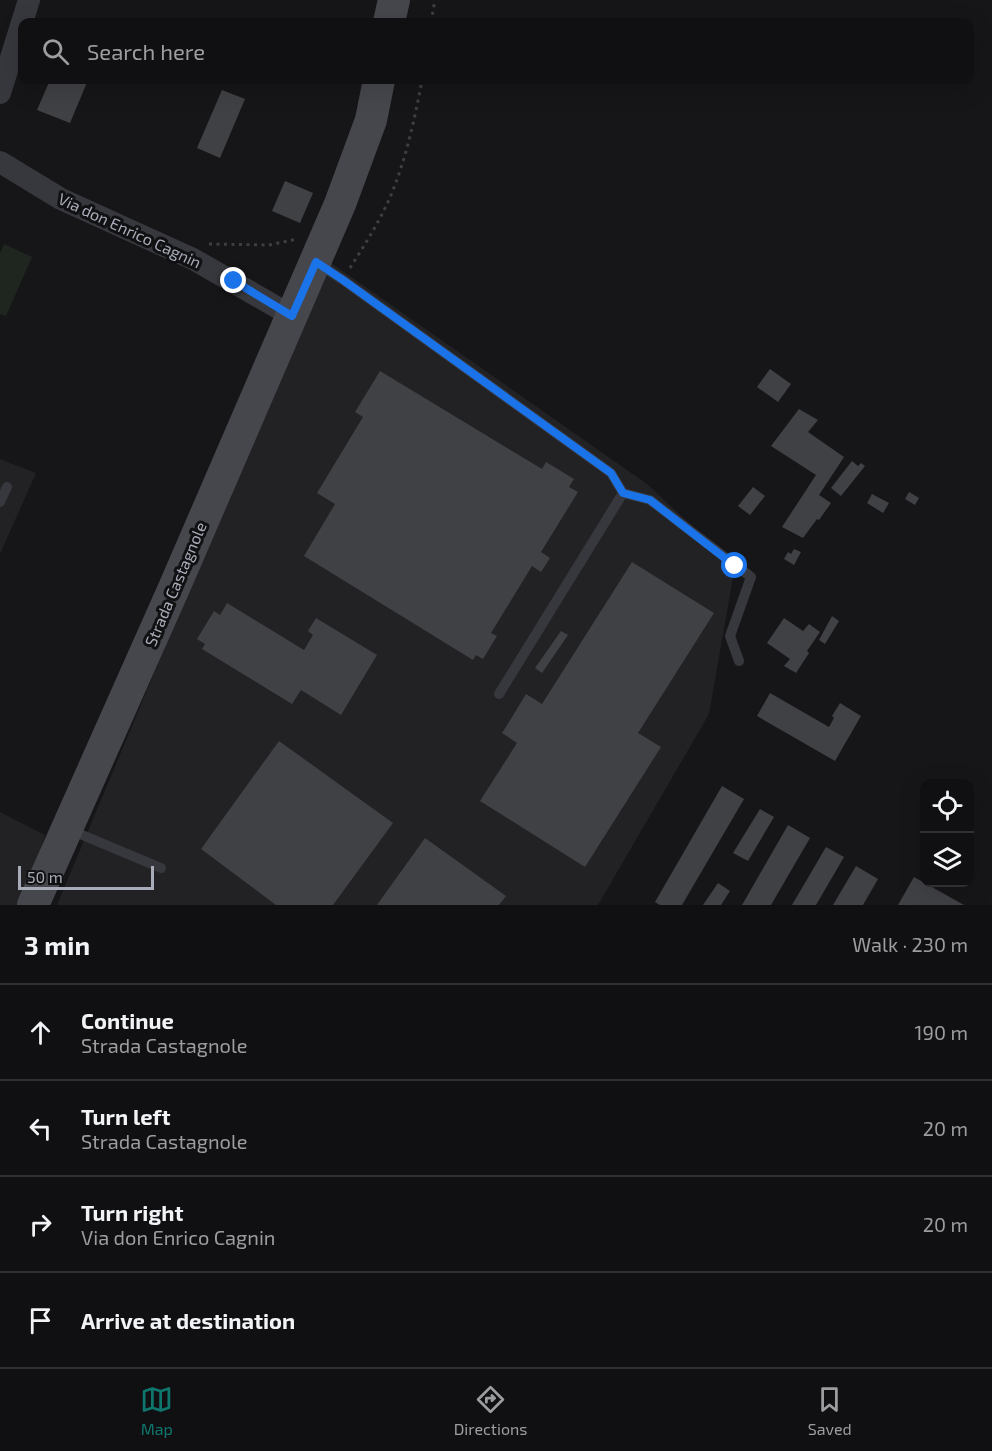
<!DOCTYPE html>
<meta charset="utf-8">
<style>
body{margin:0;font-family:"Exo 2",sans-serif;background:#1e1e20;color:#f1f3f6}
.controls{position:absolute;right:18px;bottom:18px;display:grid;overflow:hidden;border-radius:12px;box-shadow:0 6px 24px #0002}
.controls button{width:54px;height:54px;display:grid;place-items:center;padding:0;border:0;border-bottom:2px solid #303032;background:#101012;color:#f1f3f6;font:30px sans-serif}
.scale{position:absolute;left:18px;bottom:15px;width:136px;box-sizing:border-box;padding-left:6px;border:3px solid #a8acb8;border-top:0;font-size:16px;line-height:21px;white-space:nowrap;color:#a8acb8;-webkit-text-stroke:4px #111113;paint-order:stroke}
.stop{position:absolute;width:18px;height:18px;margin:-14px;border:4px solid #1a73e8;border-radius:50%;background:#fff}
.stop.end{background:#1a73e8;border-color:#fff;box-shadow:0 2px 6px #0008}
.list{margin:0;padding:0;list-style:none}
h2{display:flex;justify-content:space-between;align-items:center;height:78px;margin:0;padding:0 24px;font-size:26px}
h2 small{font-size:20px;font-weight:400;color:#9c9d9f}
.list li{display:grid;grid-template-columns:39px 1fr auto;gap:18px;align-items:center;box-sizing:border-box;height:96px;padding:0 24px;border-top:2px solid #303032}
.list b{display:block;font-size:22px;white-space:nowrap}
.list p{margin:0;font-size:20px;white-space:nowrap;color:#9c9d9f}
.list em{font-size:20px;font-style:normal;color:#9c9d9f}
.icon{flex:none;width:33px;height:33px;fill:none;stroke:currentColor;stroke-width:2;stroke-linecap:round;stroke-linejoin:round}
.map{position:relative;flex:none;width:992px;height:905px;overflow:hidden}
.search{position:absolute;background:#101012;box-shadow:0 6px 24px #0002;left:18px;right:18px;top:18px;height:66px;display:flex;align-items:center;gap:15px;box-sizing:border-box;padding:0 21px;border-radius:12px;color:#9c9d9f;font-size:22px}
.sheet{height:462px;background:#101012}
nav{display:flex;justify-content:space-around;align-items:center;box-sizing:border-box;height:84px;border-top:2px solid #303032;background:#101012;font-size:16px;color:#9c9d9f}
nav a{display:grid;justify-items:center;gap:3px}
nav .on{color:#0f766e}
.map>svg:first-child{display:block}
.built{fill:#222225}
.park{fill:#1e261f}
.building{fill:#404145}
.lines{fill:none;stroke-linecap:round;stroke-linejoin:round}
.path{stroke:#3d3f44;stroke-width:3;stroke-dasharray:3 4.5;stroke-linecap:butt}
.service{stroke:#37383d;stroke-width:10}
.minor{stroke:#37383d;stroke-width:22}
.secondary{stroke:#45474d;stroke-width:32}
.route{stroke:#1a73e8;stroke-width:8}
.labels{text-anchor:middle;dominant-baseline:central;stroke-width:6;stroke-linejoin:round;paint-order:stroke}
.street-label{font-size:16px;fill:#a8acb8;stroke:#111113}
</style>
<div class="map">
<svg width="992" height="905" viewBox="0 0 992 905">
<rect width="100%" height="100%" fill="#161618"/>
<g class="built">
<path d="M327,260L647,484L735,566L709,714L598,905H57Z"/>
<path d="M0,459L36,473L0,554Z"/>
<path d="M0,812L45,835L22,905H0Z"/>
</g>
<path class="park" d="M4,244L32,257L6,316L0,314V253Z"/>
<g class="building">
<path d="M50,80H88L70,123L37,110Z"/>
<path d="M222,90L245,99L220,158L197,148Z"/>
<path d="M285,181L313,193L300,223L272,211Z"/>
<path d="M770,369L791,384L778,402L757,387Z"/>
<path d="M380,371L542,469L546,462L574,479L569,487L578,492L541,552L550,558L541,572L532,566L491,633L497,636L483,659L476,655L473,660L304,556L335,504L317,493L363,417L355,412Z"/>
<path d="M799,409L818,420L808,432L844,457L819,495L831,503L819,520L817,519L803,538L782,527L816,475L771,446Z"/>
<path d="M852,461L858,466L861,463L865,466L841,496L831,488Z"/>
<path d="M753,487L765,496L750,515L738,506Z"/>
<path d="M909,492L919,498L915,505L905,499Z"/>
<path d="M872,494L889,503L883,513L867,503Z"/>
<path d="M794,549L801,552L794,565L784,559L788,552L791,554Z"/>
<path d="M632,562L714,613L638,733L661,747L585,867L480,801L517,743L502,733L509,722L526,694L542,704Z"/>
<path d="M227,603L304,650L313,635L308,631L316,618L377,655L341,715L301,690L292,704L202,649L205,644L197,639L214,611L220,615Z"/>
<path d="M832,616L839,621L825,644L819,640Z"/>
<path d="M784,618L803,631L809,624L820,632L807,651L809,653L796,673L784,666L790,659L767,643Z"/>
<path d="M561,631L568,635L542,673L535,668Z"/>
<path d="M770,693L829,727L834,718L832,716L840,703L861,716L835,761L757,716Z"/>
<path d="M279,741L393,823L333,905H276L201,849Z"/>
<path d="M722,786L744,799L682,905H660L655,902Z"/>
<path d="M760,809L774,817L748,861L733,853Z"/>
<path d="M788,825L810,838L771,905H742Z"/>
<path d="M425,838L506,896L499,905H377Z"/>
<path d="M826,847L844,857L816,905H792Z"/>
<path d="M856,866L878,879L863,905H833Z"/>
<path d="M914,877L964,905H898Z"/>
<path d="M718,883L730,891L721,905H703Z"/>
</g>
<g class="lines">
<g class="path">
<path d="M431,22L435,0"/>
<path d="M209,244L269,245L297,239"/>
<path d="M350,268C365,244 380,221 391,195C406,159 415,118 422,80"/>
</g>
<g class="service">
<path d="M317,263L343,280L611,473L623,493L499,694"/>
<path d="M623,493L650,500L751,577L730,636L739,661"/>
<path d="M0,502L7,487"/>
<path d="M68,829L161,868"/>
</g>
<g class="minor">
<path d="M0,93L29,0"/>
<path d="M0,162L61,199L193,259L292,316"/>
</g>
<g class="secondary">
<path d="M389,22L394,0"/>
<path d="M33,905L174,588L340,204L371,120L379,80"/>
</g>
</g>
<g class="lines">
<path class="route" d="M234,281L292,316L316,262L343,280L611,473L623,493L650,500L735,566"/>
</g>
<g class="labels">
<g class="street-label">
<text transform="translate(130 230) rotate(25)">Via don Enrico Cagnin</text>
<text transform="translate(175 584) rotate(-67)">Strada Castagnole</text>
</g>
</g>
</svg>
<div class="controls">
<button><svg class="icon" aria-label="locate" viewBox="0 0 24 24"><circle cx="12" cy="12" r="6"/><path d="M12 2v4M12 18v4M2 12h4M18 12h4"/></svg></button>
<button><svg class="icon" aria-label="layers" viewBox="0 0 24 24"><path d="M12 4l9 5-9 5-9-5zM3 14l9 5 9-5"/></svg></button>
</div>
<div class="scale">50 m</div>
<div class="stop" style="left:735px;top:566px"></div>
<div class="stop end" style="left:234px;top:281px"></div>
<div class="search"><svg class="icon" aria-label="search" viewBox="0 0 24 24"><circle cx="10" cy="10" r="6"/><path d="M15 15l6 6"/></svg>Search here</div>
</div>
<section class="sheet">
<h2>3 min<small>Walk · 230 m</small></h2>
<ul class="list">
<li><svg class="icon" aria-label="ahead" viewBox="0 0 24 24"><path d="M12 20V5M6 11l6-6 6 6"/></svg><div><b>Continue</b><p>Strada Castagnole</p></div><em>190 m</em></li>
<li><svg class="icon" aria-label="left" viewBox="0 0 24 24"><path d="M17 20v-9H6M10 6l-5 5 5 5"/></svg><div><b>Turn left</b><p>Strada Castagnole</p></div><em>20 m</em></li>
<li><svg class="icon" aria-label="right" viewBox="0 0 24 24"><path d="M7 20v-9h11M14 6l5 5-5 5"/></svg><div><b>Turn right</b><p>Via don Enrico Cagnin</p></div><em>20 m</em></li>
<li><svg class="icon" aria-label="arrive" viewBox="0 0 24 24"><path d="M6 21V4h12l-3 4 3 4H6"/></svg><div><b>Arrive at destination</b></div></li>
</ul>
</section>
<nav>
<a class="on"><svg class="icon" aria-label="map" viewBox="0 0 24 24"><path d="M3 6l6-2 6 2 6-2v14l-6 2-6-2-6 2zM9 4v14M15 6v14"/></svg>Map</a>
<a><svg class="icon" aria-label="directions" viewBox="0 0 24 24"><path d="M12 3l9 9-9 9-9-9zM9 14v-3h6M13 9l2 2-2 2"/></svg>Directions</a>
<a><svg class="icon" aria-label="saved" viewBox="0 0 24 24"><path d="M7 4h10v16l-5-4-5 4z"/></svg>Saved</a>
</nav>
